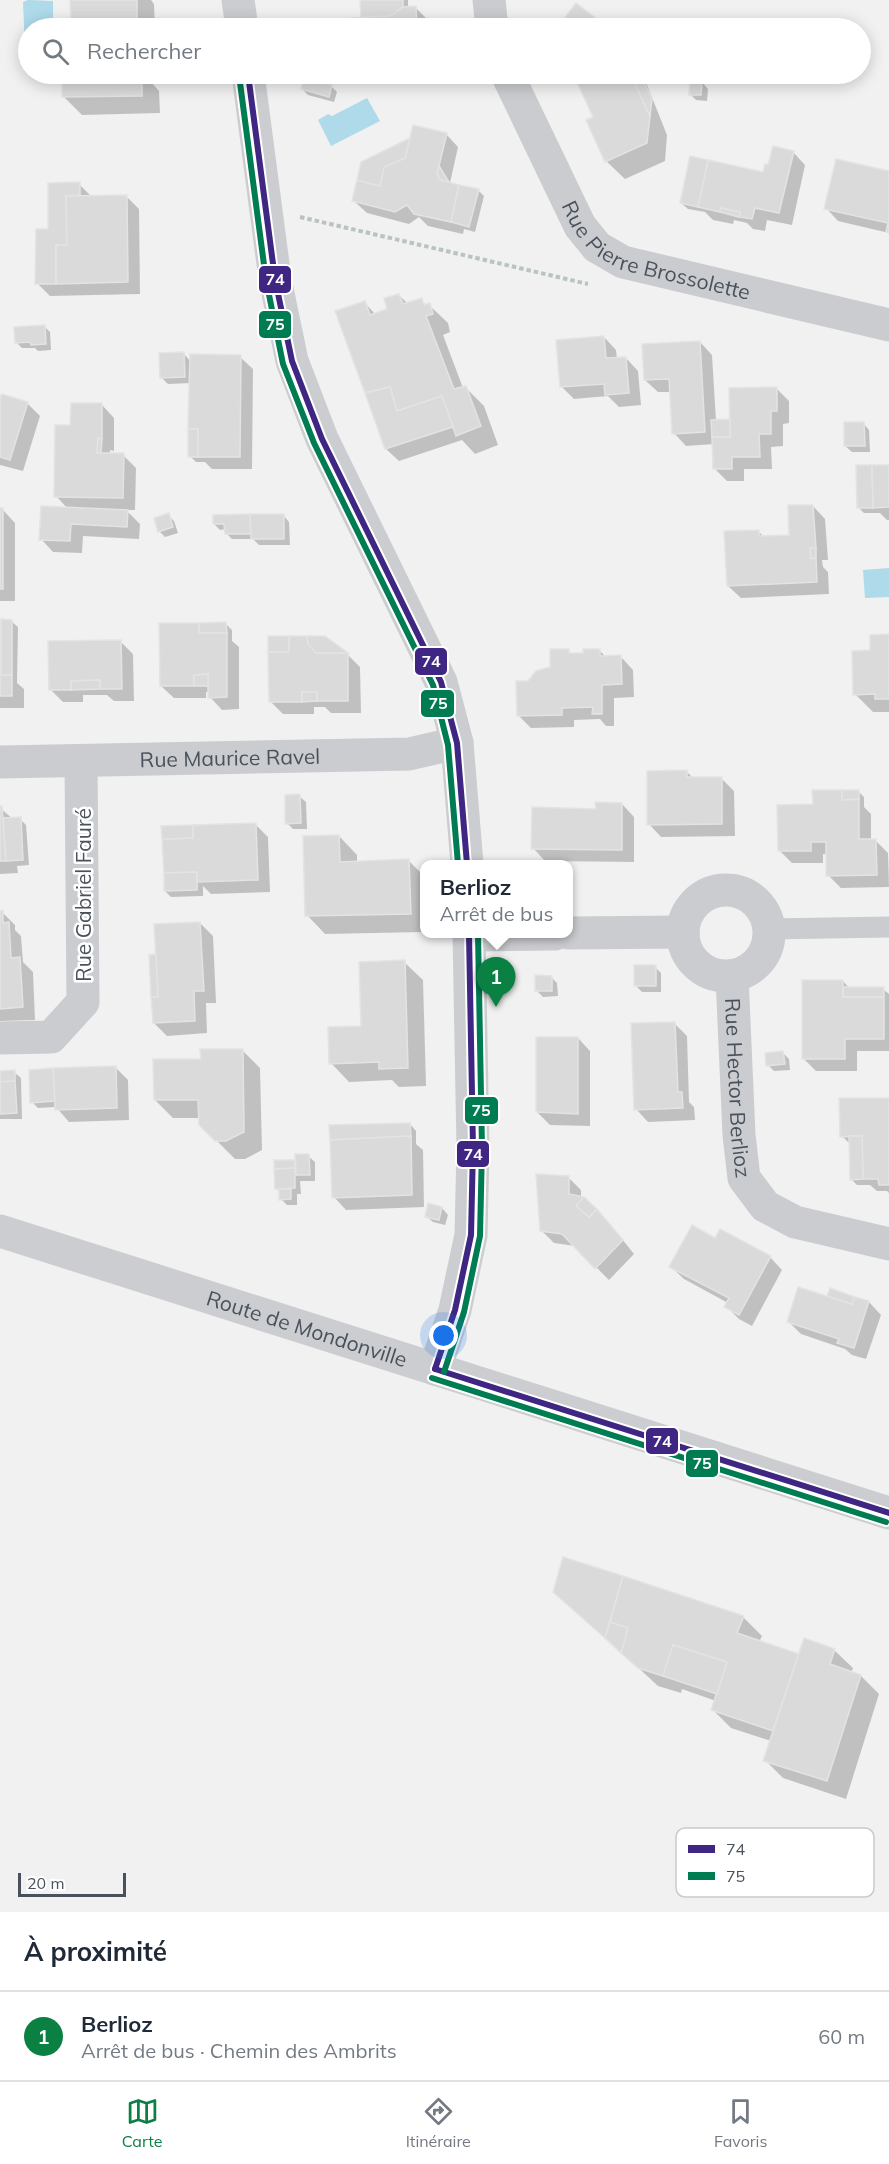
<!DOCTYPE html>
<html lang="fr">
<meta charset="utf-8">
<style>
body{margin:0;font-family:Mulish,sans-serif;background:#f2f2f3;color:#1f2937}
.scale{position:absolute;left:18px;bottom:15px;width:108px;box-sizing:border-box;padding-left:6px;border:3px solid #49525c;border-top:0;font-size:16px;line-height:21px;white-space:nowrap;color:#49525c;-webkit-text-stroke:4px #fff;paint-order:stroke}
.you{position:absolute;left:444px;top:1336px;width:21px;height:21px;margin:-15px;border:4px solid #fff;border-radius:50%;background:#1a73e8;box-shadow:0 0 0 9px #1a73e833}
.badge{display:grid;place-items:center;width:39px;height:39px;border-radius:50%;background:#0b8043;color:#fff;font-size:20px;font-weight:700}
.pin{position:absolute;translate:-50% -50px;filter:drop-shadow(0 2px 3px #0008)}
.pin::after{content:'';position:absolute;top:32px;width:21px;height:18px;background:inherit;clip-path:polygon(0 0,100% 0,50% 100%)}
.popup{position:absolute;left:420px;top:860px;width:153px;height:78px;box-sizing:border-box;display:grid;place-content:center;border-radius:12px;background:#fff;filter:drop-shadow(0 2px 4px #0005);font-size:20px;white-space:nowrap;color:#747a83}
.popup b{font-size:22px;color:#1f2937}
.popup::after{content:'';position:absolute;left:50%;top:100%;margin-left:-12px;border:12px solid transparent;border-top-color:#fff}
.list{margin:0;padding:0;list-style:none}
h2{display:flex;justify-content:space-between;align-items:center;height:78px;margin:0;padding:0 24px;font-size:26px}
h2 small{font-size:20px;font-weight:400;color:#747a83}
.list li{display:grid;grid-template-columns:39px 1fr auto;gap:18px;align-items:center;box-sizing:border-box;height:90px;padding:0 24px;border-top:2px solid #e0e1e3}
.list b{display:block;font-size:22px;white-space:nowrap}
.list p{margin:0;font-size:20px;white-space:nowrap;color:#747a83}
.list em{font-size:20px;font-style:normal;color:#747a83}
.icon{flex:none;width:33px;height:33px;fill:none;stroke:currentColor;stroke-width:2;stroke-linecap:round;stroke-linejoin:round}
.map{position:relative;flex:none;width:889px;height:1912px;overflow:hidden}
.search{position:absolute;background:#fff;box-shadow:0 3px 15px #0003;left:18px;right:18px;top:18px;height:66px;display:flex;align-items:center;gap:15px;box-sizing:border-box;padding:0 21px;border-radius:33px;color:#747a83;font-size:22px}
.sheet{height:168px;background:#fff}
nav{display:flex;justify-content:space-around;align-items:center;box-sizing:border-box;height:84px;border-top:2px solid #e0e1e3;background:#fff;font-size:16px;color:#747a83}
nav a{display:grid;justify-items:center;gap:3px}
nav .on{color:#0b8043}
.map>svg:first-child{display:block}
.water{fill:#aedaea}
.shadow{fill:#0003}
.building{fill:#dadadb;stroke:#e2e3e4;stroke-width:1.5}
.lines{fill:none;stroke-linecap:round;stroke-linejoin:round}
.path{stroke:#b9c4c1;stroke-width:4;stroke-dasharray:4.5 3;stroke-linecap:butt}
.lane{stroke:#cbcccf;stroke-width:21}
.street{stroke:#cbcccf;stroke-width:33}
.secondary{stroke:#cccdd0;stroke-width:33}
.bus-1-casing{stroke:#fff;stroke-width:10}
.bus-2-casing{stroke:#fff;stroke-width:10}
.bus-1{stroke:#3f2682;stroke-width:6}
.bus-2{stroke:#007c52;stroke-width:6}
.labels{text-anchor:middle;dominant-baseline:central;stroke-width:5;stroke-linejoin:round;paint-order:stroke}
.street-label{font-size:21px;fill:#49525c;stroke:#fff}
.key{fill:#fff;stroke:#c8cbce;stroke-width:1.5}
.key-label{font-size:16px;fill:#49525c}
.line-badge{stroke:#fff;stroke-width:2}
.badge-label{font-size:16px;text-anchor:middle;font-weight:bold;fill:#fff}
</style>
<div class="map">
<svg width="889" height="1912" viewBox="0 0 889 1912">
<rect width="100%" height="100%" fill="#f1f1f1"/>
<g class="water">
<path d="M28,0L53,1V28H28V49H25L23,2Z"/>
<path d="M367,98L380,121L331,146L318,120L328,114L332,116Z"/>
<path d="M889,568V597L865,598L863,570Z"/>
</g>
<g class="shadow">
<path d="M72,0H151L154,4L155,28H79V25L72,18Z"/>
<path d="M362,0H408V8H416L428,20L429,28H327L326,21L365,19L363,17Z"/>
<path d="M576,5L605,28H559Z"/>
<path d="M80,74H150L151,82L159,91L160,113L82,115L64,97L80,76Z"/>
<path d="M338,74H392L341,77Z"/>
<path d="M569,74H649L651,77L645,80L667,135L665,161L625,179L606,161L595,118L579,82Z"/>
<path d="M702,82L708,89L707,101L696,100L690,94Z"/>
<path d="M331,86L337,92L334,102L308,95L302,89Z"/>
<path d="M446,134L458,147L450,183L478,190L484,196L475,232L464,229L463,234L428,226L419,217L409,224L367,213L354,201L411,139Z"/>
<path d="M793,152L805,165L792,225L767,220L765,231L753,229L747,223L734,220L733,224L713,220L705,212L688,209L681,203L764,174L769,167Z"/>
<path d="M889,173V233L838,221L826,208Z"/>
<path d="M49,184H79L92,197L126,196L139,209L140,294L50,296L37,283L49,230Z"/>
<path d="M399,295L408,304L421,300L427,306L429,305L448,323L450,332L443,335L463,388L465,387L484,406L498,445L475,454L462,440L399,461L386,449L365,303L376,315L389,310Z"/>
<path d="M44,326L50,332L51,350L38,351L35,348H22L16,342Z"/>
<path d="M604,337L616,350L617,359L626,358L638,371L641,405L619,407L608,396L574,399L561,386Z"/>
<path d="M700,342L712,355L716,421H729L776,388L789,401V423L783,424V446L771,447L772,469H744V481H727L714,468V444L686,446L674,433L672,392H658L645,380Z"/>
<path d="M183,353L191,362L240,357L253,369L252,469H212L205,462H196L190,456L191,383L168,384L162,378Z"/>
<path d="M0,395L3,398L27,403L40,416L23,471L0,465Z"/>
<path d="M102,405L114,418V451L110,450V455H123L136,468L135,510H126L140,524L139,539L83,536L82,553L53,552L41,539L68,509L56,496L72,427Z"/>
<path d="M863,423L869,430L870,452H852L845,446Z"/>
<path d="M889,466V520H887L880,513H864L858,507Z"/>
<path d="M813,506L825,519L828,560H822L823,567L828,572L829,594L741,598L728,586L758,531L764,537L790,536Z"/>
<path d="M0,510H3L15,523V601H0Z"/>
<path d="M168,515L174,521L178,533L165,537L159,531Z"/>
<path d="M283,515L289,522L290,545H259L253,539H232L226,533V529L220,530L214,524Z"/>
<path d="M0,621H11L18,627L17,683L24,689V708H0Z"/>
<path d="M226,624L232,630V641L239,647V709L222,710L210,697L209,692H206V698H174L161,686Z"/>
<path d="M889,635V712H873L855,694L871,651Z"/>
<path d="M120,641L133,654L134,701H114L107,695H83V702H63L51,690Z"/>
<path d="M599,650L606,657H621L633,670L634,697L614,698V726H606L600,719L574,720V727L531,728L518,715L528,682L552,668L569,651L573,655Z"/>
<path d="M347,654L360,667L361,713H331L325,707H314V714H283L270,701Z"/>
<path d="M687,772L693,778H721L734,791L735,836L661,837L649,824Z"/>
<path d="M858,791L864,797V807L871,814V840H875L888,853L889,887L841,888L828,875V854H823V863H792L779,850L814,806Z"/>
<path d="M299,796L306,802L307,829H293L287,823Z"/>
<path d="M622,804L634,817V862L545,861L533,848Z"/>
<path d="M0,808L13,819H20L26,825L29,865L17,866L18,873L0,874Z"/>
<path d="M256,825L268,837L270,892L211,894L203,886V896L171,897L165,891Z"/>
<path d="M339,836L357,855V863L409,861L424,876V932L325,934L307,915Z"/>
<path d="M0,912H2L15,925V930L21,936L23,962L33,972L35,1020L0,1021Z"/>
<path d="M200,923L213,936L216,1003H206L207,1033L167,1036L154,1023L157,956Z"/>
<path d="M404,962L423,980L426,1086L399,1087L392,1080L349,1082L331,1063L363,1028Z"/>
<path d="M655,967L661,973V992H642L636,986Z"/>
<path d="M551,977L557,983L558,996L543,997L536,990Z"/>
<path d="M843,981L850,989H883L889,994V1051H857V1071H816L803,1058Z"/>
<path d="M674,1023L687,1036L689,1102L694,1107L695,1120L648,1122L636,1109Z"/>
<path d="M578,1038L590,1051V1126L550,1125L537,1112Z"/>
<path d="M242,1050L260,1068L262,1150L245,1159H235L200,1124V1118H173L155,1100L202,1060Z"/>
<path d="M783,1053L789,1059L790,1070L774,1071L768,1065Z"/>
<path d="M115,1067L128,1080L129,1120L69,1122L56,1107L38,1108L32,1102Z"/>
<path d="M14,1072L21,1078L22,1119H0V1073Z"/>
<path d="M889,1100V1193L887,1191H877L870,1185H857L851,1179V1145L842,1136Z"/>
<path d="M410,1124L416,1131V1144L423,1150L424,1207L346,1210L334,1197Z"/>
<path d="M308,1156L315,1162V1181H300L301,1194H297V1205H287L281,1199L280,1192L276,1188L275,1162L297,1161Z"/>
<path d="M568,1177L581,1190V1198L610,1224L634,1254L609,1280L575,1246L554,1243L541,1230Z"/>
<path d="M442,1208L448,1215L445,1225L433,1222L426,1216Z"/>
<path d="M716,1240L770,1257L782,1270L752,1326L739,1319L726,1306L728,1303L684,1279L671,1267Z"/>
<path d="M829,1296L869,1302L881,1315L866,1359L852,1355L845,1349L801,1334L789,1322L834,1300Z"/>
<path d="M564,1558L743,1617L762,1636L759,1642L800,1656L834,1650L853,1668L851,1673L861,1676L879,1694L846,1799L783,1778L765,1760L771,1741L731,1728L713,1710L716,1701L682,1689L681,1693L658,1686L566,1601Z"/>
</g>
<g class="building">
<path d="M70,0H137V20L132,19V28H77V19H71Z"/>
<path d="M360,0H403V7L390,16L361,17Z"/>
<path d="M576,3L608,28H557Z"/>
<path d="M416,6L417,28H325V20L390,16L403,7Z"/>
<path d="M78,74H142V96L62,97V75Z"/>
<path d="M568,74H589L590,77L577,82Z"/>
<path d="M589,74H630L650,116L647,143L605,162L586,120L593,117L577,82L590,77Z"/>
<path d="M630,74H640L652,99L650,116Z"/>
<path d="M304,78L332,85L329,97L301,89Z"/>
<path d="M690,80L702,81L701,95H689Z"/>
<path d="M413,125L447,133L437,174L441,180L459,185L451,222L414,214L407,205L395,212L352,201L357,180L380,186L384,167L405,158Z"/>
<path d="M410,138L405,158L384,167L380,186L357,180L361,162Z"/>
<path d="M773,146L794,151L779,213L755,208L752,219L739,217L740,212L721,208L720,212L698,207L708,160L763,172L765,164L768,165Z"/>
<path d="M690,156L708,160L698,207L680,203Z"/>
<path d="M836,159L889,171V233L886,232L888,223L824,209Z"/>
<path d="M439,166L449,182L441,180L437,174Z"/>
<path d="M80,182V195L66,196L67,245H56V284H35L36,229H48V183Z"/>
<path d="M459,185L479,189L469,227L451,222Z"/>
<path d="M127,195L128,282L56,284V245H67L66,196Z"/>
<path d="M721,208L740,212L739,217L720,212Z"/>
<path d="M399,294L403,304L422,298L424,305L430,303L433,314L426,316L454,389L466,386L481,426L456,436L442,396L397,411L390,387L365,393L335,311L365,301L370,315L387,309L384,298Z"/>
<path d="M45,325L46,344L31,345L30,342L15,343L14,327Z"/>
<path d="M604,336L606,358L626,357L629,393L605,395L604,384L560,387L556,340Z"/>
<path d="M700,341L705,432L672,434L669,379L644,380L642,344Z"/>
<path d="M184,352L185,377L160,378L159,353Z"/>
<path d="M190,354L241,355L240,457H197L198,429H188Z"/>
<path d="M390,387L397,411L442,396L453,427L385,449L365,393Z"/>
<path d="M777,387V411H771V434H759L760,457H732V469H713L712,437H730L729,388Z"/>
<path d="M2,394L28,402L10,460L0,457V399Z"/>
<path d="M71,403H102V439L98,438L97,453H124L123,498L54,497L55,425H70Z"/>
<path d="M730,419V437H712L711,420Z"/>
<path d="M844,422H864L865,446H844Z"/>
<rect x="188" y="429" width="10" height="28"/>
<path d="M98,438L102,439L101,453H97Z"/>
<path d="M856,465H872L873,508H857Z"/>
<path d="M872,465H889V507L873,508Z"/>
<path d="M788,505H813L816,548H810L811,558H816L817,582L727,586L724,531L759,530V536L789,535Z"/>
<path d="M41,506L128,510L127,527L71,524L70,541L39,540Z"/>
<rect x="0" y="508" width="3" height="81"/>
<path d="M169,513L173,527L158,532L154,518Z"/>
<path d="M250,514L251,534H225L224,524H213V515Z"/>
<path d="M250,514H284V539H251Z"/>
<path d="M810,548H816V558H811Z"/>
<path d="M0,619L1,675H12V696H0Z"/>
<path d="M1,619L12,620V675H1Z"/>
<path d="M226,622L227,633H199V623Z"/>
<path d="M159,623H199V633H227V697L208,698V674L194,675V686H160Z"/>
<path d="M889,634V699H875V694L853,695L852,651L870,650V635Z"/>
<rect x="268" y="636" width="21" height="16"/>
<path d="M289,636H307L308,644L316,653H348V701H317V692H302V702H269L268,652H289Z"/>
<path d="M307,636H325L348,653H316L308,644Z"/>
<path d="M121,640L122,689H100V680L71,681V690H49L48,641Z"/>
<path d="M550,649H569V653H583V649H600V656L621,655L622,684L602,685V714H592L593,707L562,708V715L517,716L516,681H528L536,671L550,667Z"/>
<path d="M208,674V686H194V675Z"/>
<path d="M100,680V689L71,690V681Z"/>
<path d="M302,692H317V701L302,702Z"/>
<path d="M687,770V777H722V824L647,825V771Z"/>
<path d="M812,790H842V800L859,799V839H876L877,875L826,876V842H811V851H778L777,805L813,804Z"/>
<path d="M842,790H859V799L842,800Z"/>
<path d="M300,794L301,823L285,824V795Z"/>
<path d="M595,802L622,803V850L531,849L532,807L596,809Z"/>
<path d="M0,806H2L6,861H0Z"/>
<path d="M21,817L23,860L6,861L3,818Z"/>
<path d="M256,823L258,880L197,882V872L164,873L162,839L193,838V825Z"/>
<path d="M193,825V838L162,839L161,826Z"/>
<path d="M339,835L340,862L409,859L411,914L305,916L303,836Z"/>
<path d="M197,872V890L164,891V873Z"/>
<path d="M3,910V923L9,922L11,958L20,957L23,1007L0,1009V911Z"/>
<path d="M200,922L204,991H194L195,1021L153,1023L151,997H158L154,924Z"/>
<path d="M156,954L158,997H151L149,955Z"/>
<path d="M405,960L408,1068L379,1069V1062L329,1064L328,1027L361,1026L359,962Z"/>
<rect x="634" y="965" width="22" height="21"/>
<path d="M535,975L552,976V991H535Z"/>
<path d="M802,980H843V997H884V1039H845V1059H802Z"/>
<rect x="843" y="987" width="41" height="10"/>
<path d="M675,1022L678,1092H682L683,1108L634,1110L631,1023Z"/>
<path d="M536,1037H578V1114L536,1112Z"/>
<path d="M200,1049H243L244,1132L226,1141H215L199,1125L198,1100H154L153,1059H201Z"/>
<path d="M783,1051L785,1064L766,1066L765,1053Z"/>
<path d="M116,1066L117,1108L55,1110L53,1068Z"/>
<path d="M53,1068L55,1101L30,1103L29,1070Z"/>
<path d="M15,1070V1081L0,1082V1071Z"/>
<path d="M15,1081L17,1113L0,1114V1082Z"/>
<path d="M839,1098H889V1185H879L878,1179H863L862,1136L840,1137Z"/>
<path d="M410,1123L411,1136L330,1140L329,1125Z"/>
<path d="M411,1136L412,1195L332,1198L330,1140Z"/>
<path d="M849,1136H862L863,1179L850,1180Z"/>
<path d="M295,1154H309L310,1175H296Z"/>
<path d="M274,1160H294L295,1168L274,1169Z"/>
<path d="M295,1168V1188L275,1189L274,1169Z"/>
<path d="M536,1174L569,1176V1194L584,1197L576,1206L589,1217L597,1209L623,1240L595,1269L562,1234L540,1231Z"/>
<path d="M279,1189H291V1199L279,1200Z"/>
<path d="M584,1197L597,1209L589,1217L576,1206Z"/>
<path d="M428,1203L442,1207L439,1220L425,1217Z"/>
<path d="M692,1225L715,1238L720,1229L771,1256L739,1315L724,1307L729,1298L669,1267Z"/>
<path d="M798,1287L852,1304L855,1297L869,1301L854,1348L837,1343L839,1339L787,1322Z"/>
<path d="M830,1288L855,1297L852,1304L827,1296Z"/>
<path d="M563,1557L623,1576L605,1638L553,1592Z"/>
<path d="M623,1576L744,1616L737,1633L799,1654L773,1731L711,1710L727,1662L673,1645L663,1676L638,1668L621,1653L628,1628L610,1622Z"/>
<path d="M610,1622L628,1628L621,1653L605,1638Z"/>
<path d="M804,1638L835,1649L830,1664L861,1675L827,1781L763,1761Z"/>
<path d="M673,1645L727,1662L717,1694L663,1676Z"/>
</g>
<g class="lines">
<path class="path" d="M300,217L588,284"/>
<path class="lane" d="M769,929L889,927"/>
<g class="street">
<path d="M489,0L492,28"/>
<path id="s1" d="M507,74L580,226L597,247L623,262L889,325"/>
<path id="s2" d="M0,762L409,754L457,743"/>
<circle cx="726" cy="933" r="43"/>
<path d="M568,933L683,932"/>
<path d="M469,935L555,934"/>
<path id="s3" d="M732,976L739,1135L744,1178L765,1206L795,1222L889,1244"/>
<path d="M0,1038L51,1037L83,1002L81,761"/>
</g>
<g class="secondary">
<path d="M238,0L242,28"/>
<path d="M248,74L275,279L292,361L322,439L441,682L457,743L467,864"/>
<path id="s4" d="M0,1231L889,1513"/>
<path d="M435,1369L455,1310L471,1235L473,1148L469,934"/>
</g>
<defs>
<g id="bus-1">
<path d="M248,74L275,279L292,361L322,439L441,682L457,743L467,864"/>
<path d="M435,1369L889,1513"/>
<path d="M435,1369L455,1310L471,1235L473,1148L469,934"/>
</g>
<g id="bus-2">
<path d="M239,75L266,280L283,364L314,443L433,685L448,745L458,864"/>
<path d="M444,1372L464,1312L480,1236L482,1148L478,934"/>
<path d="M432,1378L886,1522"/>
</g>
</defs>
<use href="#bus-1" class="bus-1-casing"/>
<use href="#bus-2" class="bus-2-casing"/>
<use href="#bus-1" class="bus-1"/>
<use href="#bus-2" class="bus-2"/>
</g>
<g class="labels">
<g class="street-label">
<text stroke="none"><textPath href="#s1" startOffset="249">Rue Pierre Brossolette</textPath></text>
<text stroke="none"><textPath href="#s2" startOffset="230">Rue Maurice Ravel</textPath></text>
<text transform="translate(83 895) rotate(-90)">Rue Gabriel Fauré</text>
<text stroke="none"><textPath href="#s3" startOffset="112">Rue Hector Berlioz</textPath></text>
<text stroke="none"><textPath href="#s4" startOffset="322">Route de Mondonville</textPath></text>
</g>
</g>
<rect x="676" y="1828" width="198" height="69" rx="9" class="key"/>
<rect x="688" y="1845" width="27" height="8" fill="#3f2682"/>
<rect x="688" y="1872" width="27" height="8" fill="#007c52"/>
<g class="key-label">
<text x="726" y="1855">74</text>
<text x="726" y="1882">75</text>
</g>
<g class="line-badge">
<rect x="258" y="265" width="34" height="29" rx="6" fill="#3f2682"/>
<rect x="258" y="310" width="34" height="29" rx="6" fill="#007c52"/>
<rect x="414" y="647" width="34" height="29" rx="6" fill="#3f2682"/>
<rect x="420" y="689" width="35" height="29" rx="6" fill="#007c52"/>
<rect x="464" y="1096" width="35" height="29" rx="6" fill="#007c52"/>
<rect x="456" y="1140" width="34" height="28" rx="6" fill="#3f2682"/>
<rect x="645" y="1427" width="34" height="28" rx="6" fill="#3f2682"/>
<rect x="685" y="1449" width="34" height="29" rx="6" fill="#007c52"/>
</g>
<g class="badge-label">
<text x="275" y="285">74</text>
<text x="275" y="330">75</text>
<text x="431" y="667">74</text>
<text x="438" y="709">75</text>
<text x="481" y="1116">75</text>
<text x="473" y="1160">74</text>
<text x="662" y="1447">74</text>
<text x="702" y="1469">75</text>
</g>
</svg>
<div class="scale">20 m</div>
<div class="you"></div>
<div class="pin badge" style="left:496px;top:1007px">1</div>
<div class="popup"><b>Berlioz</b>Arrêt de bus</div>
<div class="search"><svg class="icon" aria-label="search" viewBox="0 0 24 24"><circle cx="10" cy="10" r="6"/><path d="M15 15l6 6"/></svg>Rechercher</div>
</div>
<section class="sheet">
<h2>À proximité<small></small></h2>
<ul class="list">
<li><span class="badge">1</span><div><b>Berlioz</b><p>Arrêt de bus · Chemin des Ambrits</p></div><em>60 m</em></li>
</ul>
</section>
<nav>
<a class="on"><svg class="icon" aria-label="map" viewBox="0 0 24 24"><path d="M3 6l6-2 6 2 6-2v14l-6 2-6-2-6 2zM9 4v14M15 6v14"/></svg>Carte</a>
<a><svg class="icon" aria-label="directions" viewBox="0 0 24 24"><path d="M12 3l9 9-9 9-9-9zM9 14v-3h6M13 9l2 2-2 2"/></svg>Itinéraire</a>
<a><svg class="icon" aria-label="saved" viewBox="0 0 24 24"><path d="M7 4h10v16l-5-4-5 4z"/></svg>Favoris</a>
</nav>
